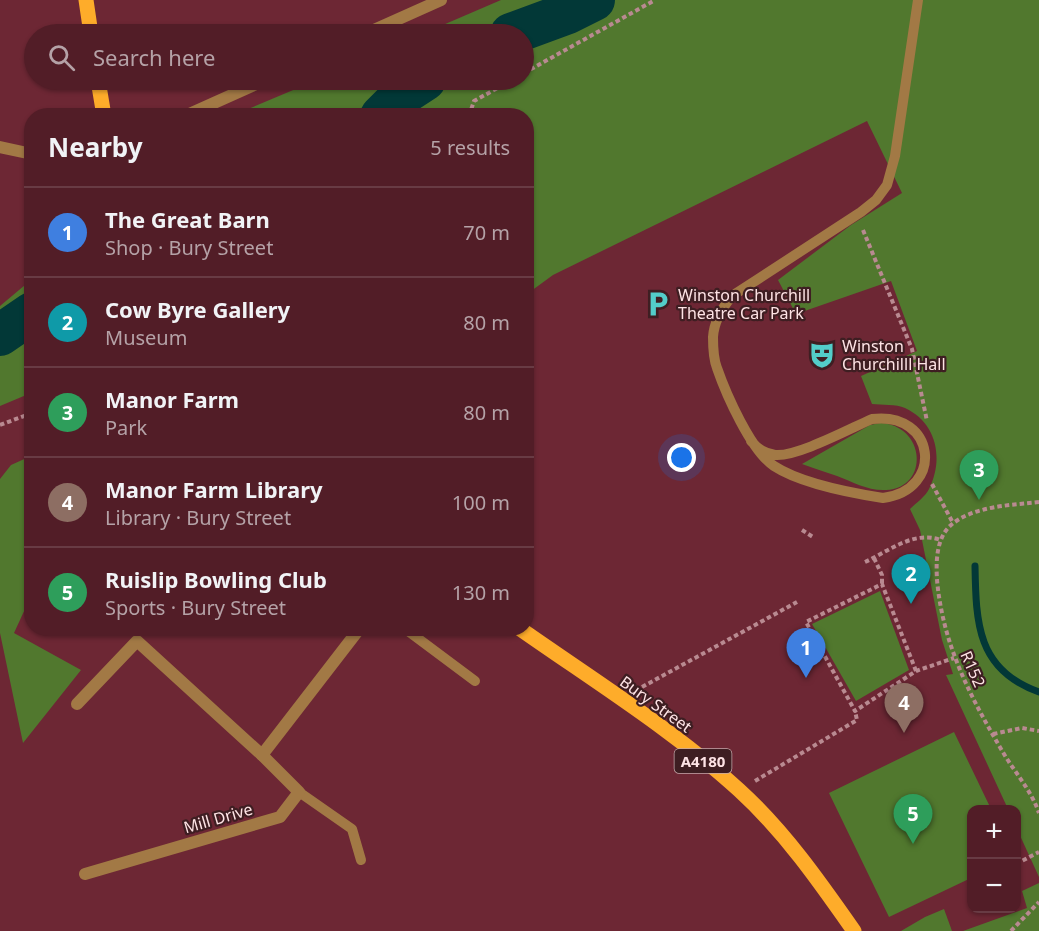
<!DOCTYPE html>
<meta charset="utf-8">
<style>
body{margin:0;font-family:"Noto Sans",sans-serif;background:#5c2a33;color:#f1f3f6}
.controls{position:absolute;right:18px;bottom:18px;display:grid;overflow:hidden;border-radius:12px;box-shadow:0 2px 4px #0004}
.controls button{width:54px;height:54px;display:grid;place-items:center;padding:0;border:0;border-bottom:2px solid #683b44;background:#521d27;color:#f1f3f6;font:30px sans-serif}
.you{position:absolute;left:682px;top:458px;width:21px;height:21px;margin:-15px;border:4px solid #fff;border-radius:50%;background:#1a73e8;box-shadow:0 0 0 9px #1a73e833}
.badge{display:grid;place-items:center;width:39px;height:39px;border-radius:50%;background:#8c9099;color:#fff;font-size:20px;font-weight:700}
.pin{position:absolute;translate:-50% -50px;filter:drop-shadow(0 2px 3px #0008)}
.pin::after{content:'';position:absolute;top:32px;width:21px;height:18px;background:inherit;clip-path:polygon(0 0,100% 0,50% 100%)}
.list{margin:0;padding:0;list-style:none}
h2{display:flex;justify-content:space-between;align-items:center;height:78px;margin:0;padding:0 24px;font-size:26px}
h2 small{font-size:20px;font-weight:400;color:#b5a2a7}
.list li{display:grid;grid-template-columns:39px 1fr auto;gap:18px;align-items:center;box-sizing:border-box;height:90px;padding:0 24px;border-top:2px solid #683b44}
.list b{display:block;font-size:22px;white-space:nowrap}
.list p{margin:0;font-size:20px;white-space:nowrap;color:#b5a2a7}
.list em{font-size:20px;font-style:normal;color:#b5a2a7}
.icon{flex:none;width:33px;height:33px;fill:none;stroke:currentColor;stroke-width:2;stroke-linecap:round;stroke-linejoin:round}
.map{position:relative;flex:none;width:1039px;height:931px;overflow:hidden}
.search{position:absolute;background:#521d27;box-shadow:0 2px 4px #0004;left:24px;top:24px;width:510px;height:66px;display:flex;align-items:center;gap:15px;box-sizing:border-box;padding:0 21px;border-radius:33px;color:#b5a2a7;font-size:22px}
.panel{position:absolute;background:#521d27;box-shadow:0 2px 4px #0004;left:24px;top:108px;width:510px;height:528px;border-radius:24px}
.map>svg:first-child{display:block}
.green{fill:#51782e}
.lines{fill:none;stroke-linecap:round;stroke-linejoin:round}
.stream{stroke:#023837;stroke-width:7}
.river{stroke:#023837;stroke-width:42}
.path{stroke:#b98a91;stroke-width:4;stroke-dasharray:4.5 3;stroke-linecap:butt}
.service{stroke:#a27945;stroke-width:10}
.minor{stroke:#a27945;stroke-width:12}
.primary{stroke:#feac2a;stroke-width:15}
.labels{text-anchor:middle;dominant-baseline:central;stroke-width:4.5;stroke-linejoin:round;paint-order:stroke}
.shield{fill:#3e1e22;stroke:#c4a8aa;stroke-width:1.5}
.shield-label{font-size:15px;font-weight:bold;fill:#fee3e5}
.poi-label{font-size:16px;fill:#fee3e5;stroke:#3e1e22;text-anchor:start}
.street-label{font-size:16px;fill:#fee3e5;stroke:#3e1e22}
</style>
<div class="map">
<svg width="1039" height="931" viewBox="0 0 1039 931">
<rect width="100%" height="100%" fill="#6d2734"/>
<g class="green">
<path d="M501,0H573L485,34H422Z"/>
<path d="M594,0H1039V877L1017,829L1016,810L1008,809L946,675L953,674L942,640L920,530L910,509C916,503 926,496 929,489C944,459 937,423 905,408C896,404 882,405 872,404L861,376L917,351L891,281L796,314L778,280L851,225L902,193L867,121L553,275L527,294L526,116H381L402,95L425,80H524V34H511L568,13Z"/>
<path d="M317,80H408L398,86L369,115H234Z"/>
<path d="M31,280V393L0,406V306Z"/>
<path d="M880,423C926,425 930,488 886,490C868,491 853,482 837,476C825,472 813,468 802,464L870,425Z"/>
<path d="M31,456V596L14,633L81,670L23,743L0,633V479L11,465Z"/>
<path d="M880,591L909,670L856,701L812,624Z"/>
<path d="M954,732L991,809L972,810L971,878L889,917L829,793Z"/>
<path d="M1039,883V931H963L1027,908L1022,891Z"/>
<path d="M944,909L952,931H901L925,917Z"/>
</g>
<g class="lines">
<path class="stream" d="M975,566C976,623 977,670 1039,692"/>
<g class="river">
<path d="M511,34L568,13L594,0"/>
<path d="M381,116L402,95L425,80"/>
<path d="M0,335L32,313"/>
</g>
<g class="path">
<path d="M524,73L655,0"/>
<path d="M469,116L474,101L512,80"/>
<path d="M863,230L912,349L927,421"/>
<path d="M0,425L32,413"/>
<path d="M932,484L953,523"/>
<path d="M1039,502C1012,505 973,506 951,525C936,538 936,562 937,580C943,646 971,698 1004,754C1016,774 1031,790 1039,813"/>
<path d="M802,530L813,537"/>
<path d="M874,558L882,575V584"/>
<path d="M865,562C889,551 914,530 941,540"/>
<path d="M916,671L882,584L806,622L855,711L916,671L954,658"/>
<path d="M642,687L797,602"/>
<path d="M993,734L1022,728L1039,731"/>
<path d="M755,781L857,720L855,711"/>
<path d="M1016,864L1039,852"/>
<path d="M1011,931L1039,902"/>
</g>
<g class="service">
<path d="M751,441C758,449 764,453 775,455C797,457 849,429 872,419C936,411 945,490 883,498C851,493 800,483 774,466C751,451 726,394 717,368C713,358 713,347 713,337C714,321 722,308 732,296L861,212L876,200L887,185L895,156L918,0"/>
<path d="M404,628L475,681"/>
<path d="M299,792L352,829L361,860"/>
</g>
<g class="minor">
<path d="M365,34L441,0"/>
<path d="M185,116L265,80"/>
<path d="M0,147L32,154"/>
<path d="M77,704L137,641L262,755"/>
<path d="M85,874L280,817L299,792L262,755L360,628"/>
</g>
<g class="primary">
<path d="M86,0L91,34"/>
<path d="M98,80L104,116"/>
<path d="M519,628C593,680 672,729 739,790C784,831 819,881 854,931"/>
</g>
</g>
<defs>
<symbol id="parking-bare" viewBox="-9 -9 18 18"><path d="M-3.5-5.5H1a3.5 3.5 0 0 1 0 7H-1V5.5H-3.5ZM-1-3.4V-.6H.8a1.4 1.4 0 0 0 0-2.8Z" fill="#53cdc9" stroke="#3e1e22" stroke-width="2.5" paint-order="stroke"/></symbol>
<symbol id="theatre-bare" viewBox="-9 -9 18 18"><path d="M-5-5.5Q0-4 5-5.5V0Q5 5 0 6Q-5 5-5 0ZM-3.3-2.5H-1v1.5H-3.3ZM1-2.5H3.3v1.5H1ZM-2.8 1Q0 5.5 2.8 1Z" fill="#53cdc9" stroke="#3e1e22" stroke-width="2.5" paint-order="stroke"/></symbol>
</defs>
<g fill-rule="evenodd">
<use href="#parking-bare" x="639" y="285" width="38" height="38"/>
<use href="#theatre-bare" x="803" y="336" width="38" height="38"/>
</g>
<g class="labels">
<rect class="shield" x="674.5" y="749" width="57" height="24" rx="4.5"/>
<g class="shield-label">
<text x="703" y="761">A4180</text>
</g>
<g class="poi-label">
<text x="678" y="295">Winston Churchill<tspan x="678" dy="18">Theatre Car Park</tspan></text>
<text x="842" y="346">Winston<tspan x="842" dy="18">Churchilll Hall</tspan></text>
</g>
<g class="street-label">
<text transform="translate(973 669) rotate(66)">R152</text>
<text transform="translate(656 704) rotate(36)">Bury Street</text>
<text transform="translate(218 818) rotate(-16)">Mill Drive</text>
</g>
</g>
</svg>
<div class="controls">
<button>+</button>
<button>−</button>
</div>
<div class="you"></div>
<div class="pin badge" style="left:806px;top:678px;background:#3f7fe0">1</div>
<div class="pin badge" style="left:911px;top:604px;background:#0f9aa8">2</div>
<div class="pin badge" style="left:979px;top:500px;background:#2e9e5b">3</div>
<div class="pin badge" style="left:904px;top:733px;background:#8d6e63">4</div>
<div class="pin badge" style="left:913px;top:844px;background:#2e9e5b">5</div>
<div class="search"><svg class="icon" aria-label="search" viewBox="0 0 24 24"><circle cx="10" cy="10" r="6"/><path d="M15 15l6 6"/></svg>Search here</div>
<section class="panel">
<h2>Nearby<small>5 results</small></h2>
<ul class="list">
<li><span class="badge" style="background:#3f7fe0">1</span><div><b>The Great Barn</b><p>Shop · Bury Street</p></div><em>70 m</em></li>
<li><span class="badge" style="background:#0f9aa8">2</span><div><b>Cow Byre Gallery</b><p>Museum</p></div><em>80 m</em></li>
<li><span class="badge" style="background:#2e9e5b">3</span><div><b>Manor Farm</b><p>Park</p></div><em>80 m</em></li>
<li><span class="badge" style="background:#8d6e63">4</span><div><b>Manor Farm Library</b><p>Library · Bury Street</p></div><em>100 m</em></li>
<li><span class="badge" style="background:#2e9e5b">5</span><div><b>Ruislip Bowling Club</b><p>Sports · Bury Street</p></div><em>130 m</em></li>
</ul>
</section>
</div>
